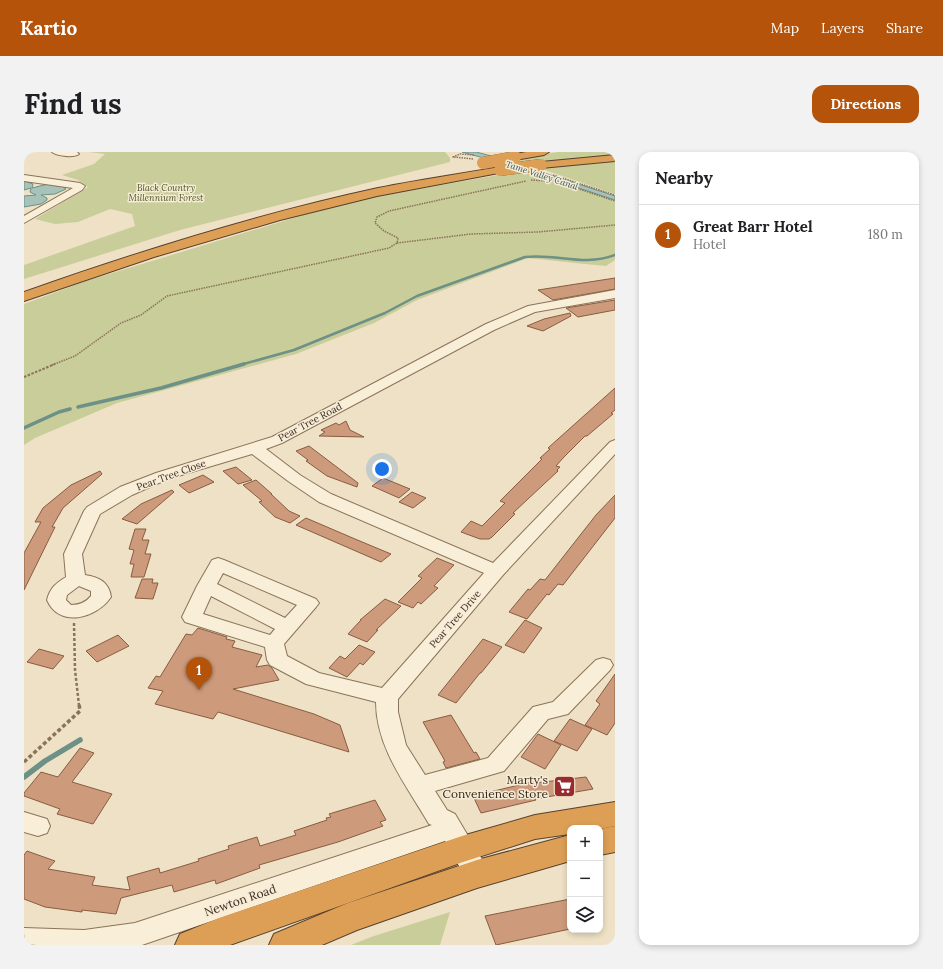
<!DOCTYPE html>
<meta charset="utf-8">
<style>
body{margin:0;font-family:Lora,serif;background:#f2f2f2;color:#202124}
.controls{position:absolute;right:12px;bottom:12px;display:grid;overflow:hidden;border-radius:8px;box-shadow:0 2px 6px #0003}
.controls button{width:36px;height:36px;display:grid;place-items:center;padding:0;border:0;border-bottom:1px solid #e0e0e0;background:#fff;color:#202124;font:20px sans-serif}
.you{position:absolute;left:358px;top:317px;width:14px;height:14px;margin:-10px;border:3px solid #fff;border-radius:50%;background:#1a73e8;box-shadow:0 0 0 6px #1a73e833}
.badge{display:grid;place-items:center;width:26px;height:26px;border-radius:50%;background:#b45309;color:#fff;font-size:13px;font-weight:700}
.pin{position:absolute;translate:-50% -33px;filter:drop-shadow(0 1px 2px #0008)}
.pin::after{content:'';position:absolute;top:21px;width:14px;height:12px;background:inherit;clip-path:polygon(0 0,100% 0,50% 100%)}
.list{margin:0;padding:0;list-style:none}
h2{display:flex;justify-content:space-between;align-items:center;height:52px;margin:0;padding:0 16px;font-size:17px}
h2 small{font-size:13px;font-weight:400;color:#757577}
.list li{display:grid;grid-template-columns:26px 1fr auto;gap:12px;align-items:center;box-sizing:border-box;height:60px;padding:0 16px;border-top:1px solid #e0e0e0}
.list b{display:block;font-size:15px;white-space:nowrap}
.list p{margin:0;font-size:13px;white-space:nowrap;color:#757577}
.list em{font-size:13px;font-style:normal;color:#757577}
.icon{flex:none;width:22px;height:22px;fill:none;stroke:currentColor;stroke-width:2;stroke-linecap:round;stroke-linejoin:round}
.map{position:relative;flex:none;width:591px;height:793px;overflow:hidden;border-radius:12px}
header{display:flex;align-items:center;gap:24px;box-sizing:border-box;height:56px;padding:0 20px;background:#b45309;color:#fff}
header strong{font-size:19px}
nav{display:flex;gap:22px;margin-inline-start:auto;font-size:14px}
.intro{display:flex;align-items:center;justify-content:space-between;box-sizing:border-box;height:96px;padding:0 24px}
h1{margin:0;font-size:28px}
.button{padding:10px 18px;border-radius:12px;background:#b45309;color:#fff;font-size:14px;font-weight:700}
main{display:flex;gap:24px;padding:0 24px}
aside{flex:1;background:#fff;border-radius:12px;box-shadow:0 2px 6px #0003}
.map>svg:first-child{display:block}
.green{fill:#c8cd99}
.water{fill:#a7c2b9;stroke:#6d9087}
.lines{fill:none;stroke-linecap:round;stroke-linejoin:round}
.stream-far2{stroke:#6d9087;stroke-width:2.5}
.stream-far1{stroke:#6d9087;stroke-width:3.5}
.stream{stroke:#6d9087;stroke-width:5.5}
.building{fill:#cd9b7b;stroke:#895c41}
.minor-casing{stroke:#8a735b;stroke-width:2}
.highway-casing{stroke:#57412f;stroke-width:2}
.path-far3{stroke:#8a735b;stroke-width:1.5;stroke-dasharray:1.5 1;stroke-linecap:butt}
.path-far2{stroke:#8a735b;stroke-width:2;stroke-dasharray:2.5 1.5;stroke-linecap:butt}
.path-far1{stroke:#8a735b;stroke-width:2.5;stroke-dasharray:3 2;stroke-linecap:butt}
.path{stroke:#8a735b;stroke-width:3.5;stroke-dasharray:4 2.5;stroke-linecap:butt}
.minor{fill:#f9efd8;fill-rule:evenodd}
.highway{fill:#dd9f56;fill-rule:evenodd}
.highway-bridge-casing{stroke:#57412f;stroke-width:12;stroke-linecap:butt}
.highway-bridge{stroke:#dd9f56;stroke-width:12}
.labels{text-anchor:middle;dominant-baseline:central;stroke-width:3;stroke-linejoin:round;paint-order:stroke}
.far-water-label{font-size:9px;font-style:italic;fill:#2e5956;stroke:#f6ebd5}
.far-park-label{font-size:9px;font-style:italic;fill:#4b5625;stroke:#f6ebd5}
.street-label{font-size:10px;fill:#3a2b1f;stroke:#f6ebd5}
.near-poi-label{font-size:12px;fill:#3a2b1f;stroke:#f6ebd5;text-anchor:end}
.near-street-label{font-size:12px;fill:#3a2b1f;stroke:#f6ebd5}
</style>
<header>
<strong>Kartio</strong>
<nav><a>Map</a><a>Layers</a><a>Share</a></nav>
</header>
<div class="intro"><h1>Find us</h1><a class="button">Directions</a></div>
<main>
<div class="map">
<svg width="591" height="793" viewBox="0 0 591 793">
<rect width="100%" height="100%" fill="#eee1c5"/>
<g class="green">
<path d="M65,0H421L426,6V10L156,78L0,127V113L111,74L108,62L86,57L54,70L31,72L11,67L64,35L54,28L38,23L70,12L81,2Z"/>
<path d="M534,0H591V3L506,12L492,7Z"/>
<path d="M591,9V42L515,16Z"/>
<path d="M497,19L511,24L516,23L591,48V108L582,114L571,113L504,106L393,148L350,171L272,202L93,251L11,286L0,293V152L62,129L299,57L353,44Z"/>
<path d="M426,760L416,793H327L347,785Z"/>
</g>
<g class="water">
<path d="M438,0H452L471,5L591,44V48L485,13Z"/>
<path d="M0,29L9,32L8,36L24,32L38,34L42,37L31,42L17,43L23,46V48L17,52L0,55V44L12,43L6,40L7,36L0,38Z"/>
</g>
<g class="lines">
<path class="stream-far2" d="M216,213L270,198L361,161L393,144L501,105C533,101 559,115 591,103"/>
<g class="stream-far1">
<path d="M54,255L137,236L220,212"/>
<path d="M0,276L35,260L46,257"/>
</g>
<path class="stream" d="M0,625L21,609L56,588"/>
</g>
<g class="building">
<path d="M591,126V137L529,148L514,138Z"/>
<path d="M591,148V158L554,165L542,156Z"/>
<path d="M546,161L547,164L519,179L503,174L520,167Z"/>
<path d="M591,236V258L587,261L589,262L563,284H561L539,306L532,314L536,315L533,318L534,319L489,361L491,362L468,385L465,387H456L437,380L447,369L458,374L481,351L476,349L518,307L516,306L526,297L524,296Z"/>
<path d="M322,269L326,278L340,285L295,284L301,280L297,278L312,271L315,273Z"/>
<path d="M285,294L334,331L333,335L303,324L282,309L284,308L272,299Z"/>
<path d="M212,315L228,328L214,332L199,319Z"/>
<path d="M76,319L78,322L39,356L28,375H31L0,438V401L17,370H11L19,356L47,333Z"/>
<path d="M179,323L190,330L165,341L155,333Z"/>
<path d="M359,326L386,337L375,346L348,334Z"/>
<path d="M232,328L248,342H247L265,359L276,364L266,371L251,365L235,350L238,349L219,333Z"/>
<path d="M148,338L150,340L113,372L98,367L117,352Z"/>
<path d="M388,340L402,346L389,356L375,350Z"/>
<path d="M591,343V366L539,433L534,432L525,443L523,442L503,467L485,460L504,437L506,438L516,427L521,428L572,363Z"/>
<path d="M282,366L331,387L367,402L357,410L272,373Z"/>
<path d="M111,377H122L118,388H125L121,402H127L120,425H107L110,412H106L110,398L105,397Z"/>
<path d="M413,406L430,413L410,434L414,436L397,452L394,450L389,456L374,450L398,426L394,424Z"/>
<path d="M118,427H129L128,431H134L129,447L111,446Z"/>
<path d="M361,447L377,454L352,478H354L343,490L324,482L337,468H336Z"/>
<path d="M501,468L518,476L500,501L481,493Z"/>
<path d="M174,476L203,485L202,487L211,489L208,495L238,503L232,515L244,513L248,516L255,528L209,537L290,562L316,573L325,600L194,560L189,567L131,552L139,539L124,536L132,524L136,525L162,482L168,483Z"/>
<path d="M94,483L105,494L73,510L62,499Z"/>
<path d="M459,487L478,495L457,521H456L432,551L414,543Z"/>
<path d="M335,493L351,500L339,513L336,511L323,525L305,516L316,504L321,507Z"/>
<path d="M15,497L40,504L29,517L3,510Z"/>
<path d="M591,522V571L583,583L561,573L576,552L572,549Z"/>
<path d="M427,563L450,601L452,600L456,607L422,616L419,610L421,609L399,570Z"/>
<path d="M546,567L568,577L553,599L530,589Z"/>
<path d="M514,582L537,593L521,617L497,605Z"/>
<path d="M56,596L70,601L48,630L88,642L69,672L33,662L36,657L0,644V641L17,620L34,625Z"/>
<path d="M562,625L569,637L511,647L512,648L457,661L449,644L512,629L511,631Z"/>
<path d="M351,648L362,668L356,670L359,674L314,690L235,713L236,716L192,732L191,728L150,740L148,733L97,746L92,762L58,758V760L21,755L0,747V703L3,699L31,709L24,717L71,725L68,733L106,738L103,725L135,716L136,721L175,709L174,707L205,697L204,694L233,685L236,694L272,683L270,679L303,668L302,666L307,665L305,662Z"/>
<path d="M546,747V777L472,793L461,764Z"/>
</g>
<g class="lines">
<defs>
<g id="minor">
<path d="M28,0H53L55,2C50,6 33,4 28,0Z"/>
<path d="M0,23L56,31L61,34L58,38L0,71V64L49,36L0,29Z"/>
<path d="M591,138V146L511,160L470,178L258,291L242,297L276,323L307,342L469,411L586,290L591,288V302L479,423L374,547V560L382,593L401,623L464,606L509,555L529,550L572,508L579,506L586,508L589,513L586,518L544,562L524,567L480,619L411,639L423,658L431,662L462,714L466,722L462,730L453,733L444,730L421,689L118,793H0V776L60,778L111,771L408,673L405,672C383,634 352,596 352,550L282,532L246,513L243,508L241,495L161,470L158,465L173,434L188,408L194,406L200,408L292,447L295,451L292,455L260,492L263,504L295,521L358,536L460,421L295,350L264,329L228,302L144,327L108,343L76,362L58,402L61,423C75,425 85,430 87,445C72,467 35,476 23,448C26,436 32,431 42,425L40,402L60,359L63,355L96,335L132,321L248,285L462,172L504,154ZM199,421L273,453L261,466L193,432ZM55,434L67,439V444C62,450 56,453 47,453L42,448L43,443ZM187,444L251,477L246,483L179,462Z"/>
<path d="M0,660L23,667L26,674L23,681L14,684L0,680Z"/>
</g>
<g id="highway">
<path d="M502,0H525L520,3L491,8L486,5L487,3Z"/>
<path d="M591,3V9L517,16L512,13L517,10Z"/>
<path d="M476,15L480,16L481,18L480,20L353,44L256,68L130,105L0,149V140C116,99 234,62 354,36C394,28 435,22 476,15Z"/>
<path d="M591,650V674L576,677L546,676V682L511,687L439,710L206,793H151L156,782L195,766L438,684L511,663Z"/>
<path d="M591,674V700L576,703V677Z"/>
<path d="M546,683V709L453,736L333,778L298,793H245L250,782L324,751L453,708Z"/>
</g>
</defs>
<use href="#minor" class="minor-casing"/>
<use href="#highway" class="highway-casing"/>
<g class="path-far3">
<path d="M449,7L429,5L436,2L450,3"/>
<path d="M529,23L591,43"/>
<path d="M525,27L591,49"/>
<path d="M507,28L524,29L525,28L523,26"/>
<path d="M373,91L447,82L514,80L591,73"/>
<path d="M28,213L51,204L97,171L117,163L143,144L365,96L373,91L374,86L360,79L351,71L353,65L365,59L502,29"/>
</g>
<path class="path-far2" d="M0,225L31,212"/>
<path class="path-far1" d="M50,471L51,518L55,553"/>
<path class="path" d="M0,610L56,559L55,552"/>
<use href="#minor" class="minor"/>
<use href="#highway" class="highway"/>
<defs>
<g id="highway-bridge">
<path d="M459,11L491,5"/>
<path d="M476,18L517,13"/>
</g>
</defs>
<use href="#highway-bridge" class="highway-bridge-casing"/>
<use href="#highway-bridge" class="highway-bridge"/>
</g>
<defs>
<symbol id="supermarket-square" viewBox="-11 -11 22 22"><rect x="-9" y="-9" width="18" height="18" rx="4" fill="#992b2e" stroke="#f6ebd5"/><path d="M-6-5.5h2.5l.6 2H6L4.5 2H-2.5L-4.4-4H-6ZM-1.5 3.2a1.3 1.3 0 1 0 .1 0ZM3 3.2a1.3 1.3 0 1 0 .1 0Z" fill="#fff"/></symbol>
</defs>
<g fill-rule="evenodd">
<use href="#supermarket-square" x="528" y="622" width="25" height="25"/>
</g>
<g class="labels">
<g class="far-water-label">
<text transform="translate(518 23) rotate(18)">Tame Valley Canal</text>
</g>
<g class="far-park-label">
<text x="142" y="35">Black Country<tspan x="142" dy="10">Millennium Forest</tspan></text>
</g>
<g class="street-label">
<text transform="translate(286 270) rotate(-28)">Pear Tree Road</text>
<text transform="translate(147 323) rotate(-20)">Pear Tree Close</text>
<text transform="translate(431 467) rotate(-49)">Pear Tree Drive</text>
</g>
<g class="near-poi-label">
<text x="524" y="627">Marty's<tspan x="524" dy="14">Convenience Store</tspan></text>
</g>
<g class="near-street-label">
<text transform="translate(216 748) rotate(-19)">Newton Road</text>
</g>
</g>
</svg>
<div class="controls">
<button>+</button>
<button>−</button>
<button><svg class="icon" aria-label="layers" viewBox="0 0 24 24"><path d="M12 4l9 5-9 5-9-5zM3 14l9 5 9-5"/></svg></button>
</div>
<div class="you"></div>
<div class="pin badge" style="left:175px;top:538px">1</div>
</div>
<aside>
<h2>Nearby<small></small></h2>
<ul class="list">
<li><span class="badge">1</span><div><b>Great Barr Hotel</b><p>Hotel</p></div><em>180 m</em></li>
</ul>
</aside>
</main>
